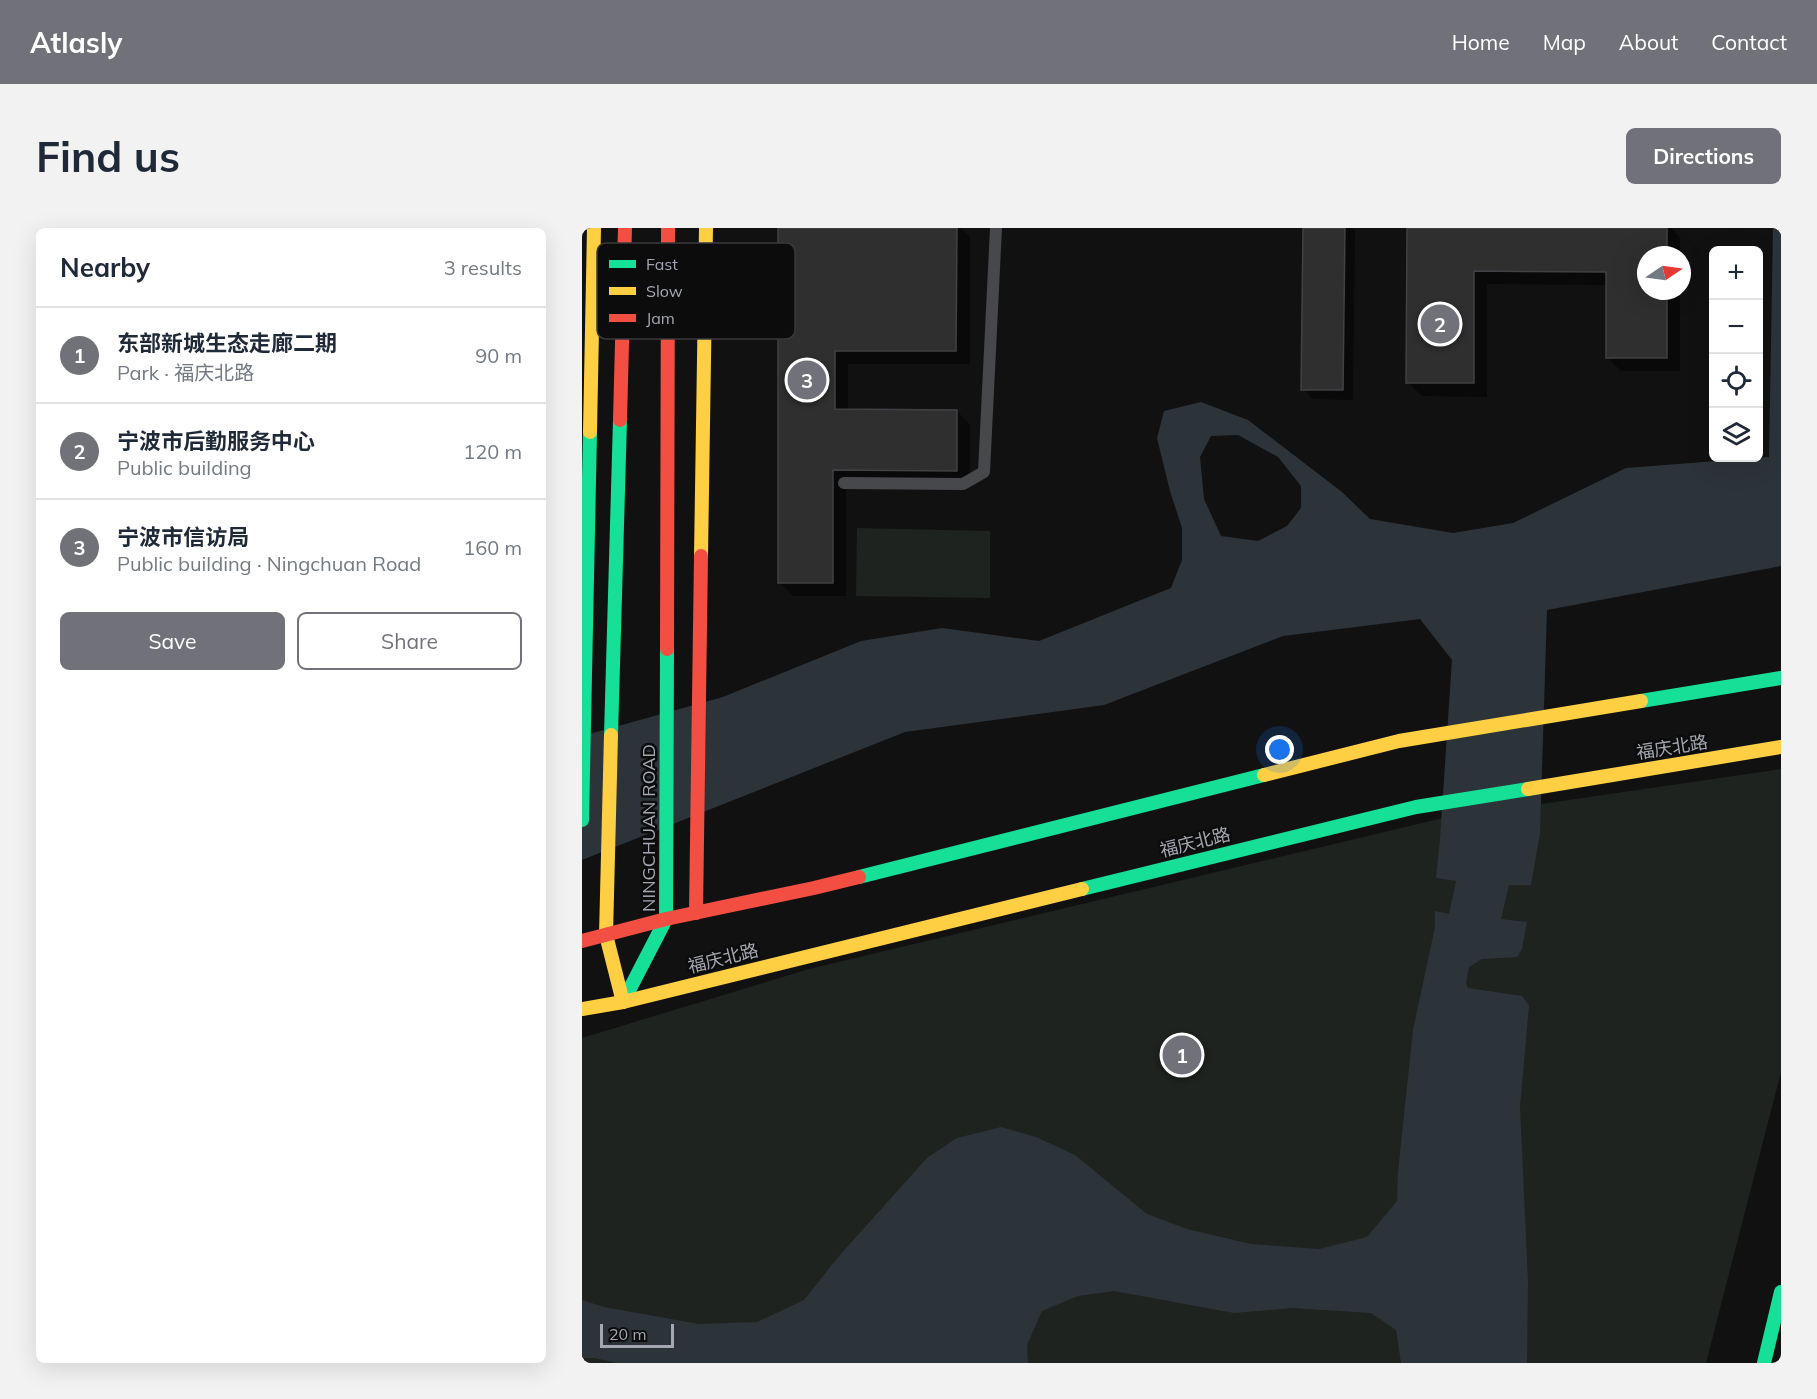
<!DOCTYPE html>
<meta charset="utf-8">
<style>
body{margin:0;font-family:Mulish,"Noto Sans SC",sans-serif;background:#f2f2f3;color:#1f2937}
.controls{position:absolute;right:18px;top:18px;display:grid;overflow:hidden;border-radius:9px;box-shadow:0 6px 24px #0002}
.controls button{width:54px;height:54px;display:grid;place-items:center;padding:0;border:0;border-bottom:2px solid #e0e1e3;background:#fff;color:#1f2937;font:30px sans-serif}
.compass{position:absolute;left:1055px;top:18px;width:54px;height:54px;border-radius:50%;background:#fff;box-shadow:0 6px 24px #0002;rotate:77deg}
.scale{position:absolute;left:18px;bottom:15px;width:74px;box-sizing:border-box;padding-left:6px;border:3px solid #a4a7b1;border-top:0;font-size:16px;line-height:21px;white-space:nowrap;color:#a4a7b1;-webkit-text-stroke:4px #0c0c0d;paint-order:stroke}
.you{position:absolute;left:698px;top:522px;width:21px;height:21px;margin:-15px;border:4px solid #fff;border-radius:50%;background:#1a73e8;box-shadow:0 0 0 9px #1a73e833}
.badge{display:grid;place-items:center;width:39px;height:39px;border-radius:50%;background:#717279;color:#fff;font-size:20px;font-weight:700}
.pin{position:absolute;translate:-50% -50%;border:3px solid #fff;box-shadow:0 2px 6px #0006}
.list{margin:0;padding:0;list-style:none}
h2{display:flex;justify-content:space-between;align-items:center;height:78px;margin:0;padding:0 24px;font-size:26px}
h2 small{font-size:20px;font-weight:400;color:#747a83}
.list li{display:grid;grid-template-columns:39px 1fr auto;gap:18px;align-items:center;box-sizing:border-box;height:96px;padding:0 24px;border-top:2px solid #e0e1e3}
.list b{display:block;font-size:22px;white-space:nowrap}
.list p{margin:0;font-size:20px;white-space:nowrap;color:#747a83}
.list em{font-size:20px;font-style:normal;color:#747a83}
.actions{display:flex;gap:12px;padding:18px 24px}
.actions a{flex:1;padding:14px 0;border:2px solid #717279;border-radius:9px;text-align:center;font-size:21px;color:#717279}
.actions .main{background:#717279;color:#fff}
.icon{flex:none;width:33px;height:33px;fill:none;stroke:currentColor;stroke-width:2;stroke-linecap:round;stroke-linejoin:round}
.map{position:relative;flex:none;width:1199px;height:1135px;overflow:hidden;border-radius:9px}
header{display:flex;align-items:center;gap:36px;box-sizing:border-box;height:84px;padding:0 30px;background:#717279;color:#fff}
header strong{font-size:28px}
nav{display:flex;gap:33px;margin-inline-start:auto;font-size:21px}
.intro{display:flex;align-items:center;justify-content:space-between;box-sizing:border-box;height:144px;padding:0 36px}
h1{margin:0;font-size:42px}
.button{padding:15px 27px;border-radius:9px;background:#717279;color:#fff;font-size:21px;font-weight:700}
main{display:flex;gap:36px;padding:0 36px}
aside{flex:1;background:#fff;border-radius:9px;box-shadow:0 6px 24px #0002}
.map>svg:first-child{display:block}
.green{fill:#1e231f}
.water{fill:#2d3439;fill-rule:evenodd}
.shadow{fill:#0007}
.building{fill:#2f2f30;stroke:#414245;stroke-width:1.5}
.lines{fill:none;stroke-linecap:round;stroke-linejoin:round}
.lane{stroke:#47484b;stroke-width:12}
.fast{stroke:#16e098;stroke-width:14}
.slow{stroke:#ffcf43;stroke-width:14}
.jam{stroke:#f24e42;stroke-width:14}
.labels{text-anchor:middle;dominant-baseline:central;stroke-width:5;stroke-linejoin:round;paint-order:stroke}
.street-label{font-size:18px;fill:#a4a7b1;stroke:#0c0c0d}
.key{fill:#0c0c0d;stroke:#3a3a3e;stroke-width:1.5}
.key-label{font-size:16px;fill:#a4a7b1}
</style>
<header>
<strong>Atlasly</strong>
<nav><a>Home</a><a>Map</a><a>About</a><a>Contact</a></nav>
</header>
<div class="intro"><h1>Find us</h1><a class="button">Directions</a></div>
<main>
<aside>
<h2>Nearby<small>3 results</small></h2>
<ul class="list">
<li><span class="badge">1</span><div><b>东部新城生态走廊二期</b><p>Park · 福庆北路</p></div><em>90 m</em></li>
<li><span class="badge">2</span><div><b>宁波市后勤服务中心</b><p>Public building</p></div><em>120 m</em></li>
<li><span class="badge">3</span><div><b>宁波市信访局</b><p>Public building · Ningchuan Road</p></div><em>160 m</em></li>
</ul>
<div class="actions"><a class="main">Save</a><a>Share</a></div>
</aside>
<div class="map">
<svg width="1199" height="1135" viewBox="0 0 1199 1135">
<rect width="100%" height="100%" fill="#111112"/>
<g class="green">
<path d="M275,300L408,303V370L274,368Z"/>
<path d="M1199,541V844L1124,1135H0V810L227,741L857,591Z"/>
</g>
<path class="water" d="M1191,0H1199V338L965,382L958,605L949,657H927L919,691L945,694L940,721L935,729L900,731L887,739L884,755L886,760L940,768L947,778L938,879L946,1053L945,1135H819L814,1102L789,1085L710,1080L652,1085L532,1063L496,1068L460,1083L445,1117L446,1135H35L13,1130H0V1072L22,1079L117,1096L175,1094L222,1072L257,1028L345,930L375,910L419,899L454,909L493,927L565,986L605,1001L669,1016L737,1021L785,1009L815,973L816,944L831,802L853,699V683L867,686L874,653L854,650L858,611L870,432L838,391L701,408L522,477L323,504L0,632V508L141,469L279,413L360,400L457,413L589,360L600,332V300L588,263L575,210L582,183L619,174L666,192L760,264L788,291L871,305L931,295L1044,240L1187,229ZM656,207L696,229L719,258V280L705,298L676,313L639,308L622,271L618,229L629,208Z"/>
<g class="shadow">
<path d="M198,0H379L388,9V136H266V183H375L388,197V256L264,255V368H211L197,354Z"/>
<path d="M723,0H770L773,3L771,172L731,171L721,161Z"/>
<path d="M827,0H1089L1098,9V27H1064V63H1098V143H1039L1025,129V57L905,56V169L840,168L826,154Z"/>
</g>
<g class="building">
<path d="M196,0H375L374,123H253V181L375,182V243L251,242V355H196Z"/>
<path d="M721,0H763L761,162H719Z"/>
<path d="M825,0H1085V27H1064V63H1085V130H1024V44L892,43V155H824Z"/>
</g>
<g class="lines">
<path class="lane" d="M262,255L381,256L402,244L414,0"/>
<g class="fast">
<path d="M1059,473L1199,450"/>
<path d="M29,507L38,192"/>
<path d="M0,592L8,204"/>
<path d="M277,649L682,547"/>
<path d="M500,661L834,579L946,561"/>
<path d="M41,774L84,691L85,421"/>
<path d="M1182,1135L1199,1064"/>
</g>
<g class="slow">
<path d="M8,204L12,0"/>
<path d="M119,328L124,0"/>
<path d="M29,507L24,707L41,774"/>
<path d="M682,547L817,513L1059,473"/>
<path d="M946,561L1199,519"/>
<path d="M0,781L41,774L500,661"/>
</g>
<g class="jam">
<path d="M38,192L43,0"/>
<path d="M85,421L86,0"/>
<path d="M114,685L119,328"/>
<path d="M0,713L84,691L232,660L277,649"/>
</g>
</g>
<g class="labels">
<g class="street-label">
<text transform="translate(1090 519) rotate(-9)">福庆北路</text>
<text transform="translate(66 600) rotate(-90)">NINGCHUAN ROAD</text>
<text transform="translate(613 614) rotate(-14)">福庆北路</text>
<text transform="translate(141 730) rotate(-14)">福庆北路</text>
</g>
</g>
<rect x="15" y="15" width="198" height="96" rx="9" class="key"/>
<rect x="27" y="32" width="27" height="8" fill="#16e098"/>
<rect x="27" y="59" width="27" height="8" fill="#ffcf43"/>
<rect x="27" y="86" width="27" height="8" fill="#f24e42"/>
<g class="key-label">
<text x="64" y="42">Fast</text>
<text x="64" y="69">Slow</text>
<text x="64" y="96">Jam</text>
</g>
</svg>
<div class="controls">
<button>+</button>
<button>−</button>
<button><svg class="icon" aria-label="locate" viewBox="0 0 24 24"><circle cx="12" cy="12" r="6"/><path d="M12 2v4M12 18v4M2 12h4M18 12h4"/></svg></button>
<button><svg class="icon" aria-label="layers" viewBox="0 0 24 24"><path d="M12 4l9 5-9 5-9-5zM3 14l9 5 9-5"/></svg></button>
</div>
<svg class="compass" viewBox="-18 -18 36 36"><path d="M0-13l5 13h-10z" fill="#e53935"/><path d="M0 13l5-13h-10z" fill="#747a83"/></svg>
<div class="scale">20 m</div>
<div class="you"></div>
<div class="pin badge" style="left:600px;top:827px">1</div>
<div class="pin badge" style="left:858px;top:96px">2</div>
<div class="pin badge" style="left:225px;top:152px">3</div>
</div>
</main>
